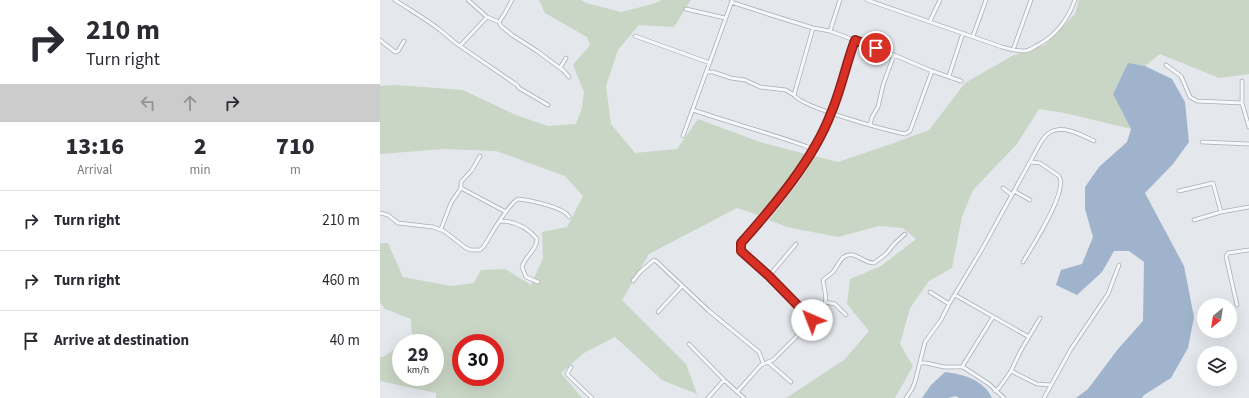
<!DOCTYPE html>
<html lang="en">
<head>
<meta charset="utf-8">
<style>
	:root { --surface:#fff; --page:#f2f2f3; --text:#2b2b33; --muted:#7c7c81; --line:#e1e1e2 }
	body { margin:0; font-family:"Source Sans 3",sans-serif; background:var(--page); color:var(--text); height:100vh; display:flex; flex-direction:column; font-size:15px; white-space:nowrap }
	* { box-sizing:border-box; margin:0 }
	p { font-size:13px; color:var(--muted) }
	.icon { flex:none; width:22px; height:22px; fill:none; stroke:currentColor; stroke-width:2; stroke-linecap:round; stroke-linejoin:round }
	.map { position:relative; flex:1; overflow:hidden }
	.details { display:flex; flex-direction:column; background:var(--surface); width:380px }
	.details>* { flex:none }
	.guide { background:#fff; color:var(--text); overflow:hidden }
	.needle { width:26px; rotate:210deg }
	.tools { position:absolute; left:817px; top:298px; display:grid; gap:8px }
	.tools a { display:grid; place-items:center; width:40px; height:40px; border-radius:50%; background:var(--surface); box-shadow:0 4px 16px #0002; font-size:20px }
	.speed { position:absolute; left:12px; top:334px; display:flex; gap:8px; font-size:20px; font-weight:700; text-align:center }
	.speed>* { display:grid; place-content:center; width:52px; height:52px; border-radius:50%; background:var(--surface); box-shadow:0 4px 16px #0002; line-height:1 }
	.speed small { font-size:10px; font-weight:400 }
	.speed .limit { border:6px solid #d22; background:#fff; color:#111 }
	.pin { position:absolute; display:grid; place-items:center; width:34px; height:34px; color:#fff; margin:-17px; border:2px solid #fff; border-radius:50%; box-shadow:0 1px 4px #0007 }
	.me { position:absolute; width:44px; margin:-22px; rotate:316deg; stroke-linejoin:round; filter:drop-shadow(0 0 3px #0008) }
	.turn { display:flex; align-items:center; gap:14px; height:84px; padding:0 20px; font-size:18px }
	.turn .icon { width:52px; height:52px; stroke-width:2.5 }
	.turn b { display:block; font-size:28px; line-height:34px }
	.lanes { display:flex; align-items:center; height:38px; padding:0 20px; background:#0003; justify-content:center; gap:20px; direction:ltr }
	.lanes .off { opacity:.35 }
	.eta { display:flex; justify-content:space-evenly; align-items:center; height:68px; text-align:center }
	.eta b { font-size:24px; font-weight:800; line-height:28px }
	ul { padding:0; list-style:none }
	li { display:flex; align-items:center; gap:12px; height:60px; padding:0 20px; border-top:1px solid var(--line) }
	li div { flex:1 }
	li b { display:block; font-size:15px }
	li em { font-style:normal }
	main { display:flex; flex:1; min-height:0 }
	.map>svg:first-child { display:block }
	.green { fill:#c9d6c5; fill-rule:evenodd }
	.water { fill:#9fb4cc }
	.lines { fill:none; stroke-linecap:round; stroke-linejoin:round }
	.street-casing { stroke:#a9aeb7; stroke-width:4.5 }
	.street { stroke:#f7f8fa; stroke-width:3 }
	.route-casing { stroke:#8d1f18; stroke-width:10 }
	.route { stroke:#d93025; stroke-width:7 }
</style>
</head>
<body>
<main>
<section class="details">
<div class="guide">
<div class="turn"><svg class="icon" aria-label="right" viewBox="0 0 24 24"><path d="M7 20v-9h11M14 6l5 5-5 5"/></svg><div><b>210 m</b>Turn right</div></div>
<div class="lanes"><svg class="icon off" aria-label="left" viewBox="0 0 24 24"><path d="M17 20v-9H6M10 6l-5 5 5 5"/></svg><svg class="icon off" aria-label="ahead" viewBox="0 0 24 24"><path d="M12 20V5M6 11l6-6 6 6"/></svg><svg class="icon" aria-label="right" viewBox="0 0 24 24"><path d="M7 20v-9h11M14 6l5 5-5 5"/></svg></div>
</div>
<div class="eta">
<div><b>13:16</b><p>Arrival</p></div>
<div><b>2</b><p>min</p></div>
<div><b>710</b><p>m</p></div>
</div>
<ul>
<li><svg class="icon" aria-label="right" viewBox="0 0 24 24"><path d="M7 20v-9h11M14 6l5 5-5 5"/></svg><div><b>Turn right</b></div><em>210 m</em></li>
<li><svg class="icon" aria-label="right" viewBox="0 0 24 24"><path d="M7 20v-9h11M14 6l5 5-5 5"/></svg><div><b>Turn right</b></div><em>460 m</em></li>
<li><svg class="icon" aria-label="arrive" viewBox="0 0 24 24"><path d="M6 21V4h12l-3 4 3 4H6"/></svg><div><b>Arrive at destination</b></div><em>40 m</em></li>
</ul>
</section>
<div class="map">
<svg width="869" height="398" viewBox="0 0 869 398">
	<rect width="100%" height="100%" fill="#e4e7ec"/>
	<path class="green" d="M159 0H201L206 3 241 12 273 4 282 0H311L294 27 259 25 238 50 226 86 231 124 255 153 297 149 318 119 380 142 425 154 399 193 378 215 357 208 269 254 242 300 306 364 317 394 282 380 235 337 204 353 181 373 202 398H56V393L0 381V357H3L21 345V377H55V343H24L32 337 31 319 5 309 0 302V243H8L23 277 71 286 94 283 101 270 125 269 151 285 163 258 162 232 187 227 203 196 185 176 116 151 64 149 0 154V86L16 85 83 90 136 115 168 126 196 124 202 108 204 92 193 65 210 45 207 37 165 13ZM81 343H115V377H81Z
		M699 0H869V74L839 78 780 54 765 66 748 64 733 94 751 129 685 113 659 109 637 144 593 190 582 217 572 268 549 281 530 308 520 344 533 366 515 398H406L464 360 489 331 467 304 470 279 501 266 536 239 523 228 499 226 458 237 407 227 389 220C405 199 423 180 434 156L458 162 511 144 549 130 585 83 632 56 665 45 695 14Z"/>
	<path class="water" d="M748 63 765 66 792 79 805 102 809 142 793 164 765 193 804 266 814 317 808 348 791 378 764 395 762 398H696L708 389 738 349 763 321 764 262 749 251H734L722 272 697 295 676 285 681 270 702 264 713 237 705 209V187L719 167 747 142 751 129 733 94Z
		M565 372C583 374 604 380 612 398H579L576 396 568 398H542L551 385Z"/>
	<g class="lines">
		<g class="street-casing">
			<path id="street" d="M15 0C30 10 46 19 60 30 67 35 72 41 80 46L107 17
				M88 0 107 17 119 22 121 26 132 35 157 51 184 71 189 77
				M487 0 622 47C629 49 637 51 644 51 649 51 654 47 658 45 677 35 688 19 695 0
				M351 2 391 15 433 28 450 31 514 55 552 71 581 81
				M306 9 345 18
				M550 21 560 0
				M119 22 125 13 132 0
				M433 28 414 95C423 108 506 130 525 134L530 131 552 71
				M450 31 460 0
				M255 36 330 63
				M593 36 606 0
				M0 40 15 52 18 51 24 41
				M80 46 137 85 139 88 168 105
				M633 50 651 0
				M786 65 801 76 810 97 817 101 862 103
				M180 68 186 58
				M326 72H333L351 78 365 80 380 87 406 90 414 95
				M569 76 583 33
				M862 81V103L869 127
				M313 110C351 123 390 133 428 147L431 152
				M490 125 492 117 498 107 503 85 514 55
				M303 136 352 1
				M822 142 869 144
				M81 188 126 212
				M623 188 632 195
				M634 191 650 200
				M799 191 833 183 841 212 869 207
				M0 213 8 215 18 223 53 227 64 231 86 248 91 250H100L104 246C111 235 128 204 138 199 148 200 185 207 189 217
				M814 220 841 212
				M120 221C135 221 148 228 157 239 157 250 145 256 142 267L146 277 158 282
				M61 229 71 203 81 188V182L92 170 100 156
				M643 262C652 247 689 190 679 176L660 163 650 162
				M389 276 416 244
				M253 281 260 272 274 260 276 261 329 311 379 352 383 363
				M550 292 569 304
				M575 295 649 337
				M445 302 455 304 466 315
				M857 305 846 256 848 253 869 250
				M278 312 302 286
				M432 320 389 276 361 251V243L418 173 435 145 451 113 475 40
				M309 344 344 380
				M388 362 411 382
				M540 363H546L564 367H583L609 384 624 398
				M191 367 187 374 212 398
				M582 367 613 317
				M631 371 657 384 671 385
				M615 391 619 388 631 371 640 352 660 318
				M357 392 381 365 393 360 440 313C449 301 445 294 443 280 446 277 450 275 453 272 459 265 461 253 473 255 481 257 486 263 494 263L506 254 515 243 525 234
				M328 398 344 380 364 398
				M526 398 532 389 535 382 545 342 561 320 569 304 601 251 661 142C663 139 666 135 669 133 682 124 702 135 714 141
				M664 398 691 349 728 294 739 265"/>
		</g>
		<use href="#street" class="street"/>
	</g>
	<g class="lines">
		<g class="route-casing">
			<path id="route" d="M432 320 389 276 361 251V243C393 207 434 159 451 113 461 90 466 64 475 40L496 48"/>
		</g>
		<use href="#route" class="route"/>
	</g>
</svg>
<div class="tools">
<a><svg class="needle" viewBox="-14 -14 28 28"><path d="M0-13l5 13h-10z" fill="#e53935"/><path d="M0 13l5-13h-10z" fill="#7c7c81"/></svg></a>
<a><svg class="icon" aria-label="layers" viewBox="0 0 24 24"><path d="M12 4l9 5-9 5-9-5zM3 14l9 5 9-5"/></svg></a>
</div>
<div class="speed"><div>29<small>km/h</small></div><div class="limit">30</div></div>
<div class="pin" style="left:496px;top:48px;background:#d93025"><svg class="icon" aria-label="arrive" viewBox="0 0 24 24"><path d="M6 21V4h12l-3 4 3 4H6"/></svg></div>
<svg class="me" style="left:432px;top:320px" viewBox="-20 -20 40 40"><circle r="19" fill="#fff"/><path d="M0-13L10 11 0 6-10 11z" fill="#d93025"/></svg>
</div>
</main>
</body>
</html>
